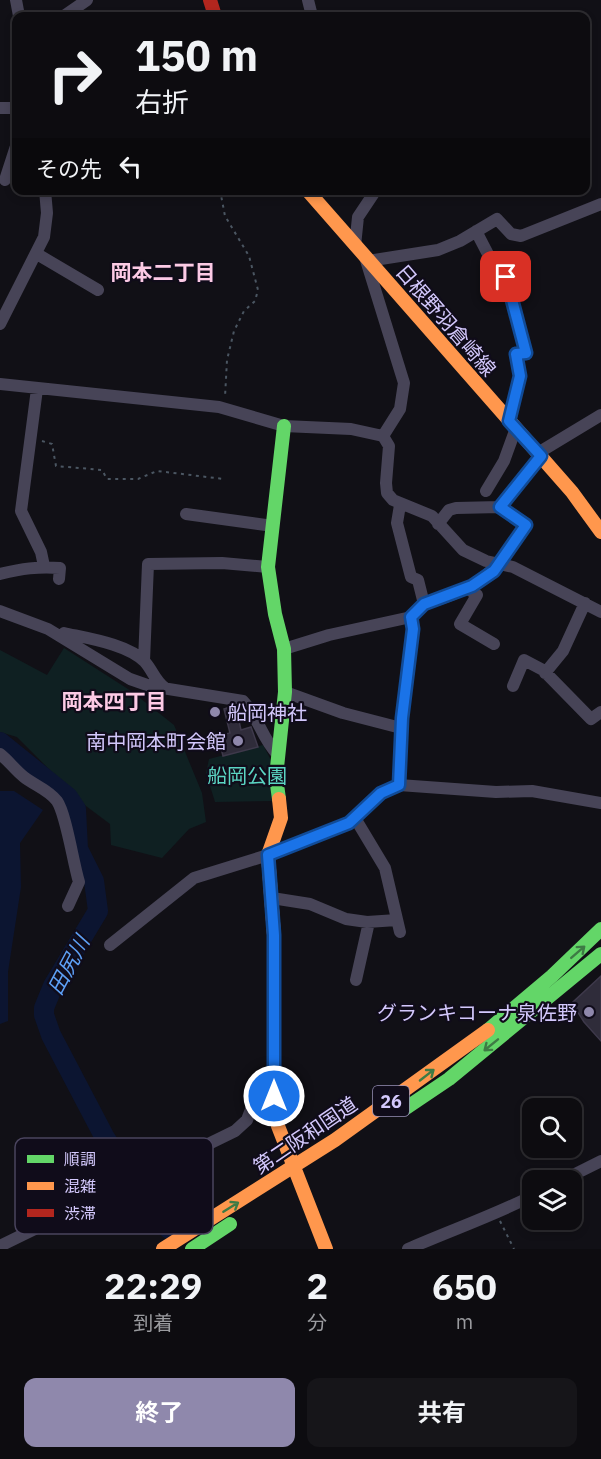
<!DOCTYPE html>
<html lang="ja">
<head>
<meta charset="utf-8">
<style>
	:root { --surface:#0d0c10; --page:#161519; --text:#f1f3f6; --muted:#9a9b9f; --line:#2d2c30; --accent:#8f88ac }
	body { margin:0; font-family:"IBM Plex Sans","Noto Sans JP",sans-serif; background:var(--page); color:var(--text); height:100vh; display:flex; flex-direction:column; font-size:22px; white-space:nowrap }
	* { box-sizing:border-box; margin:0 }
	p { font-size:20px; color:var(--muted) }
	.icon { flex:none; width:33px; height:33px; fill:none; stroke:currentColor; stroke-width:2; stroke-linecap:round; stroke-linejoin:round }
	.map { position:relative; height:1249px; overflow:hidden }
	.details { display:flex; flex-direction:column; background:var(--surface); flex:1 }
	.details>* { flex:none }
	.banner { position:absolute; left:12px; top:12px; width:578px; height:183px; border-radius:12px; box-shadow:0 3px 9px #0003,0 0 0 2px var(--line); background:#0d0c10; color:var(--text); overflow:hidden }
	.tools { position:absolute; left:522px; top:1098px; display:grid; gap:12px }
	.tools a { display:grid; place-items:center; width:60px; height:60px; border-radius:12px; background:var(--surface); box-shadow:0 3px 9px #0003,0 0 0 2px var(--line); font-size:30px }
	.pin { position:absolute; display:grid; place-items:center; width:51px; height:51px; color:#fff; margin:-26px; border-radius:12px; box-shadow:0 3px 9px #0006 }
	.me { position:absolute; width:66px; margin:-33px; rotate:0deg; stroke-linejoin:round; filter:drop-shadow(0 0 4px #0008) }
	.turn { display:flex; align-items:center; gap:21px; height:126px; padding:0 24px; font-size:27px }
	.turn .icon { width:78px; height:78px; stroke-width:2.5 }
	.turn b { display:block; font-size:42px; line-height:51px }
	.then { display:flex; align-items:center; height:57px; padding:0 24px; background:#0003; gap:12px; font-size:22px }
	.eta { display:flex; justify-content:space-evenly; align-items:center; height:102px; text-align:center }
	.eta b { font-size:36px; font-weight:700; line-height:42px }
	.primary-button { display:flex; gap:12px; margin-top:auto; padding:12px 24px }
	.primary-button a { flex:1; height:69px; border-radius:12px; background:var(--accent); color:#fff; font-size:24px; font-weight:700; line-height:69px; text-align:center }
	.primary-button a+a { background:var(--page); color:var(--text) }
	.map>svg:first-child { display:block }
	.green { fill:#0f2022 }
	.water { fill:#0c1531 }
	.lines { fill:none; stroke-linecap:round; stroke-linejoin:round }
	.river { stroke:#0c1531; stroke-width:20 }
	.building { fill:#2f2c3a; stroke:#3e394b; stroke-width:1.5 }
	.path { stroke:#4b5662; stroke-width:2; stroke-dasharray:3 4.5; stroke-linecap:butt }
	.street { stroke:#474457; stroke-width:12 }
	.fast { stroke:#63d668; stroke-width:14 }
	.slow { stroke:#ff974d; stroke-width:14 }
	.jam { stroke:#b3261e; stroke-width:14 }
	.oneway { stroke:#3e7b45 }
	.route-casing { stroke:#114b97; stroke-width:15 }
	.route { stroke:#1a73e8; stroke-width:10 }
	.poi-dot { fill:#8f88ac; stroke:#100c1a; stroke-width:2 }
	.labels { text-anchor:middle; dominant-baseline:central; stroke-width:4.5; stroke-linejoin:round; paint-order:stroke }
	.shield { fill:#100c1a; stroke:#9890b8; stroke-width:1.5 }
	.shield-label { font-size:18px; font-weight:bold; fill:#d3c8fc }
	.street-label { font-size:20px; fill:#d3c8fc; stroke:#100c1a }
	.poi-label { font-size:20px; fill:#d3c8fc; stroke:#100c1a; text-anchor:end }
	.park-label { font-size:20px; fill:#5bd5c3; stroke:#100c1a }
	.neighbourhood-label { font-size:21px; font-weight:bold; fill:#fccae5; stroke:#100c1a }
	.water-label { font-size:21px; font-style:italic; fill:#5da0f5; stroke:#100c1a }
	.key { fill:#100c1a; stroke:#4a445e; stroke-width:1.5 }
	.key-label { font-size:16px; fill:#d3c8fc }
</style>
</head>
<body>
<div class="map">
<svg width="601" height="1249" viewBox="0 0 601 1249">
	<rect width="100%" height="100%" fill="#111016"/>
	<path class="green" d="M64 648 131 691 174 725 202 793 206 822 189 829 162 858 111 845 110 824 86 806 17 737 0 732V650L47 675Z
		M263 745 272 762 275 801 215 802 206 773 209 759Z"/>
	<path class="water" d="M0 791H14L43 810 20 843 21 887 8 972V1021L0 1024Z"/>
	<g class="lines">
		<path class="river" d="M0 742 68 797 76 809 78 849 94 881 98 911 53 986 44 1008V1015L51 1035 104 1136 155 1217 169 1229"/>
	</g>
	<path class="building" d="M230 707 236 708 241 730 251 727 258 747 223 756 218 736 230 733 224 709Z
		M601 976V1041L584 1022 572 1003Z"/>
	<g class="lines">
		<path class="path" d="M220 190 225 216 249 256 258 290 255 301 244 311 234 331 227 360 225 397
			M42 441 52 444 56 466 102 470 107 479H138L157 471 224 479
			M500 1221 514 1249"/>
		<path class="street" d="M16 0 19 16
			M308 0 312 16
			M64 16 87 0
			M0 108H16
			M5 180 16 146
			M476 231 491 260 506 277 526 353 515 354 520 376 509 421
			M355 246 358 217 376 190
			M37 254 98 290
			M365 257 404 383 400 409 383 436
			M368 261 438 250 460 241 497 219 511 234 521 236 601 204
			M0 324 44 237 47 213 45 190
			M0 384 219 407 284 426 351 429 383 436 389 446 386 483 387 493 393 500 432 516 463 550 486 561 513 567 601 612
			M37 389 21 511 41 552 44 566
			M538 453 601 415
			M486 491 504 461 516 428
			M500 507 541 456
			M186 514 273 526
			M0 574C21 569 38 566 60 568L59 579
			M467 588 477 595 460 624 494 644
			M424 604C483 587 493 573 526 525L500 507 456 508 449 510 438 524
			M0 611 48 629 130 679 150 686 243 701C258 716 262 739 278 755
			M64 633C86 638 128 644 145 662 153 671 155 681 165 688
			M284 649 329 635 411 617 424 604 418 580 411 577 397 523 400 505
			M144 661 148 564 222 563 268 567
			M545 673 563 651 585 603
			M513 686 524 660 543 670 591 719 601 712
			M285 692 343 713 401 728
			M0 754C9 761 15 770 24 777 34 785 49 790 57 801 66 814 73 862 79 882L68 906
			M399 785 402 718 413 629 411 617
			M355 818 385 868 400 932
			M272 898 310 904 346 919 367 922 397 920
			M110 945 194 878 268 855 349 823 381 793 399 785 496 792 532 791 601 803
			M356 980 369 922
			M563 1180 601 1161
			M0 1246 235 1131 247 1120 258 1091 274 1088
			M408 1249C449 1231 492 1216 532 1196"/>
		<path class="fast" d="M279 799 276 777 285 692 284 649 275 614 268 567 284 426
			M488 1030 552 976 601 929
			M406 1108 449 1079 601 954
			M192 1249 230 1224"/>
		<path class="slow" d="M307 190 572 492 601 532
			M279 799 281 818 268 855 274 935V1096L278 1126 326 1249
			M163 1249 335 1140 488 1030"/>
		<path class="jam" d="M210 0 215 16"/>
	</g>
	<defs><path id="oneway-shaft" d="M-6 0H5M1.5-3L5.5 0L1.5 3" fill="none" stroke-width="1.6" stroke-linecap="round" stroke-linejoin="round" transform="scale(1.5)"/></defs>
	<g class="oneway">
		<use href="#oneway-shaft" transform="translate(578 952) rotate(-41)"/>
		<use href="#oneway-shaft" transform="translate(491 1045) rotate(141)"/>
		<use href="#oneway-shaft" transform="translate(427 1075) rotate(-38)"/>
		<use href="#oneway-shaft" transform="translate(231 1207) rotate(-32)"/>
	</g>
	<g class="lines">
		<g class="route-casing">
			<path id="route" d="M274 1096V935L268 855 349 823 381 793 399 785 402 718 413 629 411 617 424 604 472 586 494 571 526 525 500 507 541 456 509 421 520 376 516 354 526 353 506 277"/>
		</g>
		<use href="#route" class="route"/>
	</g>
	<g class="poi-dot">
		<circle cx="215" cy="712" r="6"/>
		<circle cx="238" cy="741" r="6"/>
		<circle cx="589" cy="1012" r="6"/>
	</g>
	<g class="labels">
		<rect class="shield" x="373" y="1086" width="36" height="30" rx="4.5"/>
		<g class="shield-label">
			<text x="391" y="1101">26</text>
		</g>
		<g class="street-label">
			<text transform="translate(446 320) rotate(49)">日根野羽倉崎線</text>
			<text transform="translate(305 1135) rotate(-34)">第二阪和国道</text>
		</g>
		<g class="poi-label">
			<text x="227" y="712" text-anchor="start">船岡神社</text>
			<text x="226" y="741">南中岡本町会館</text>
			<text x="577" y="1012">グランキコーナ泉佐野</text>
		</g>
		<g class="park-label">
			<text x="247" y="775">船岡公園</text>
		</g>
		<g class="neighbourhood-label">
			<text x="163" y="272">岡本二丁目</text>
			<text x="114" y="701">岡本四丁目</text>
		</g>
		<g class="water-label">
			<text transform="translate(68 965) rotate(-62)">田尻川</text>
		</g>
	</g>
	<rect x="15" y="1138" width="198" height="96" rx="9" class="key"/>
	<rect x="27" y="1155" width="27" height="8" fill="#63d668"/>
	<rect x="27" y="1182" width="27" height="8" fill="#ff974d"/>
	<rect x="27" y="1209" width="27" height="8" fill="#b3261e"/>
	<g class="key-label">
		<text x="64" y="1165">順調</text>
		<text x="64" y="1192">混雑</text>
		<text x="64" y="1219">渋滞</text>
	</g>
</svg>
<div class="tools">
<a><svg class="icon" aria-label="search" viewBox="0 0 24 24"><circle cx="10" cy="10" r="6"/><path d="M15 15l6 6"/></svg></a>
<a><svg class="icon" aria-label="layers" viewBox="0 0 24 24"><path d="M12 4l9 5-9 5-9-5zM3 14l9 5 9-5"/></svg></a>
</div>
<div class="pin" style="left:506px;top:277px;background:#d93025"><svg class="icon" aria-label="arrive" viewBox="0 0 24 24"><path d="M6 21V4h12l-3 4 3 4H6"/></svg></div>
<svg class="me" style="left:274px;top:1096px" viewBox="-20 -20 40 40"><circle r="17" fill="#1a73e8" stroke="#fff" stroke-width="3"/><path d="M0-11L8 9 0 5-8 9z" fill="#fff"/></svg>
<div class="banner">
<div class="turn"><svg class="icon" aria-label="right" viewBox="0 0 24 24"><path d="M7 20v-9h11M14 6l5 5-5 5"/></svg><div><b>150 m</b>右折</div></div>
<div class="then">その先<svg class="icon" aria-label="left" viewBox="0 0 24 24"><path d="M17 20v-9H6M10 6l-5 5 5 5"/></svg></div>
</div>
</div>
<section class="details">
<div class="eta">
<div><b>22:29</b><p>到着</p></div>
<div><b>2</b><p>分</p></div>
<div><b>650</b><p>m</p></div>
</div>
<div class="primary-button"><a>終了</a><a>共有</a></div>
</section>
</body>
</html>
